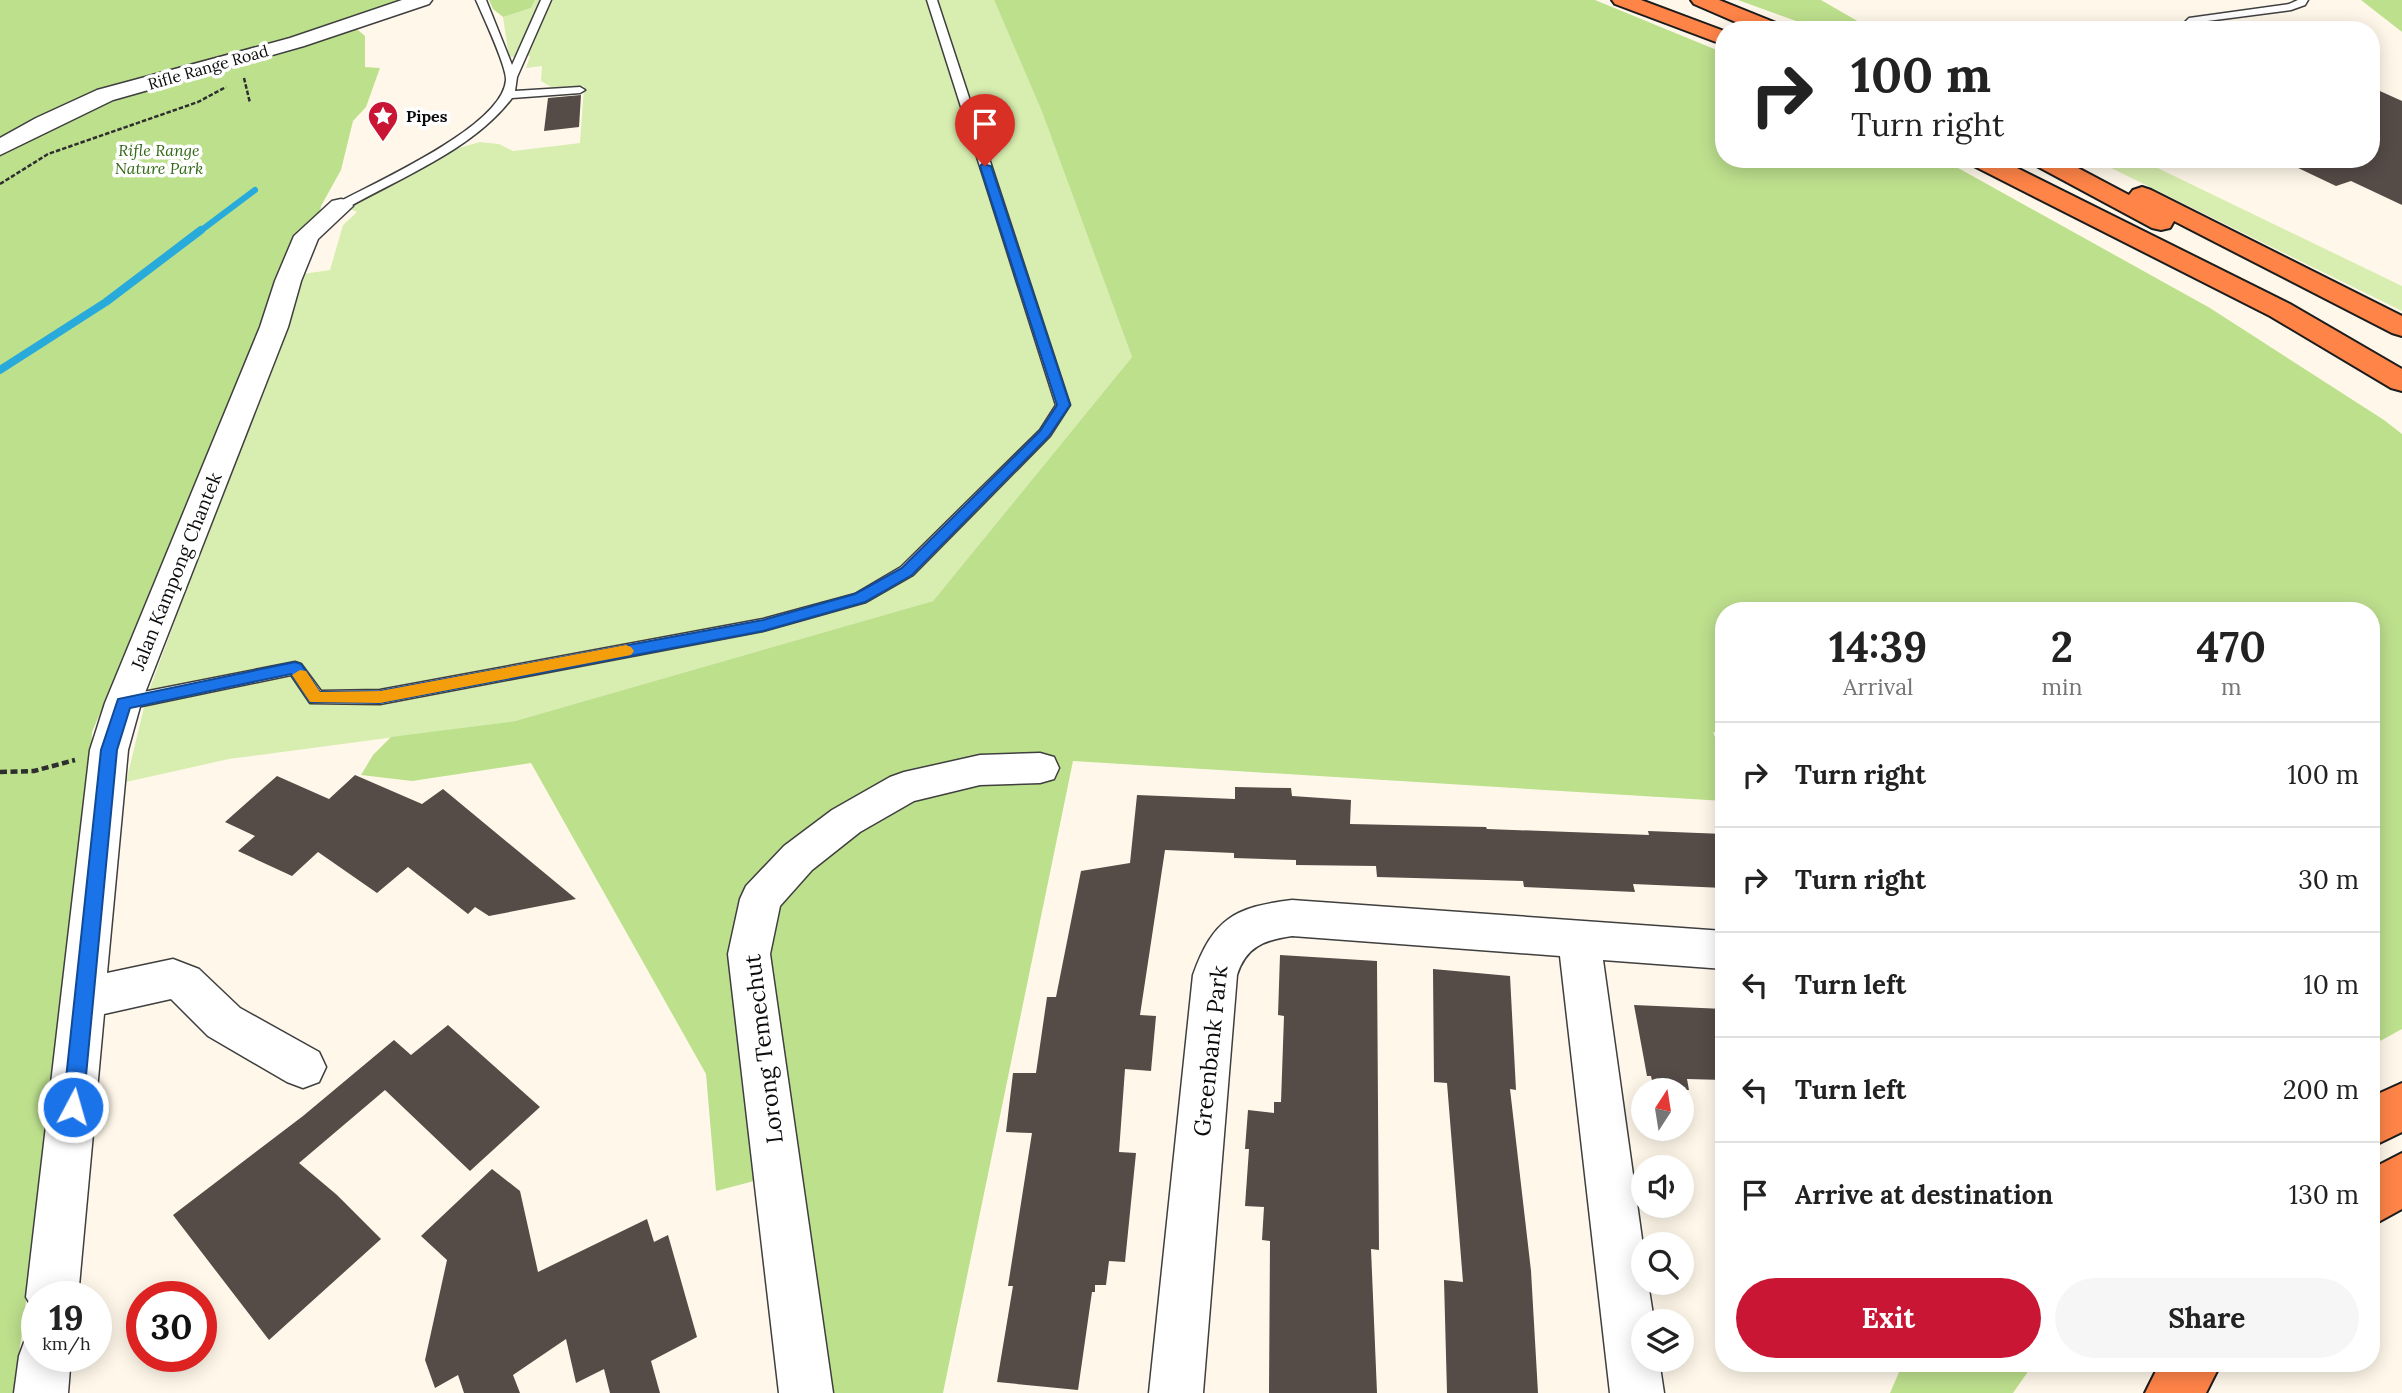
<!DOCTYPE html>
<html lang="en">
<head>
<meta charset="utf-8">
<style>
	:root { --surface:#fff; --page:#f6f6f6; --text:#222; --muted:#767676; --line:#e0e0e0; --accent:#ca1635 }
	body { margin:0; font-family:Lora,serif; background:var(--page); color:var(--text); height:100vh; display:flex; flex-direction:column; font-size:26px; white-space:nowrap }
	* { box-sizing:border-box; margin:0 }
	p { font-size:23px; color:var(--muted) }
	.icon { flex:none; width:38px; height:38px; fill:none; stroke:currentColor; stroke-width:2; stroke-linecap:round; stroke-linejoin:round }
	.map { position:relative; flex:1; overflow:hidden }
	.sheet { position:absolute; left:1715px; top:602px; width:665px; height:770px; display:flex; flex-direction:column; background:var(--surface); border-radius:28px; box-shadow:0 4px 18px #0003 }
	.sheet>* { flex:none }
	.banner { position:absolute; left:1715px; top:21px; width:665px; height:147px; border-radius:28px; box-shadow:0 4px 18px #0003; background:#fff; color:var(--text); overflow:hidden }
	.needle { width:46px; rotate:12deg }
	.controls { position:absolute; left:1631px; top:1078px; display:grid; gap:14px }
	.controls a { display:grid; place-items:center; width:63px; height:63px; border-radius:50%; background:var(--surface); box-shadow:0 4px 18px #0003; font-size:35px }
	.speed { position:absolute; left:21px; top:1281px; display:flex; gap:14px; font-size:35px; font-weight:700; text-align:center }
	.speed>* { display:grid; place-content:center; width:91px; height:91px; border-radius:50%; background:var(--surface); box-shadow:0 4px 18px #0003; line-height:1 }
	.speed small { font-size:18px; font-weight:400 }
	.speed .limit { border:10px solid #d22; background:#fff; color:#111 }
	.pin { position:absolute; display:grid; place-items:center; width:60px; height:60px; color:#fff; margin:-72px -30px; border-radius:50% 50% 50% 0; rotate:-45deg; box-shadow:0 0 7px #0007 }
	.pin .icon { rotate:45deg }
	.me { position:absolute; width:77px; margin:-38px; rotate:6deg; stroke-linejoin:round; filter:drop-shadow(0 0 5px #0008) }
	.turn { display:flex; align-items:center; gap:24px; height:147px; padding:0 21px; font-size:32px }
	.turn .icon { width:91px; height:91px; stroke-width:2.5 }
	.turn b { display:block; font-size:49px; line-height:60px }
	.eta { display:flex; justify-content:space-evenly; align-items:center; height:119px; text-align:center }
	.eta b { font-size:42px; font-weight:700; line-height:49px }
	.primary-button { display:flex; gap:14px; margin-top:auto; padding:14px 21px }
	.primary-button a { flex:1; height:80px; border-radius:42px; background:var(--accent); color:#fff; font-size:28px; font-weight:700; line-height:80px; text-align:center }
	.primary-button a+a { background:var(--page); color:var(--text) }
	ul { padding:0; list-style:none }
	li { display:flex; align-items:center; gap:21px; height:105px; padding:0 21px; border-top:2px solid var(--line) }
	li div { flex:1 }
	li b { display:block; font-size:26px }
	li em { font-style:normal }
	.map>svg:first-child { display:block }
	.green { fill:#d8eeb0 }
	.forest { fill:#bde08d }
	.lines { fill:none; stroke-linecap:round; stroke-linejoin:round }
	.stream-far1 { stroke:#28abdb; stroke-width:6 }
	.stream { stroke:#28abdb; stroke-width:8 }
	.building { fill:#554b47 }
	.lane-casing { stroke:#3f3f3f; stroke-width:3 }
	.street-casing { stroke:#3f3f3f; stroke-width:3 }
	.highway-casing { stroke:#1d1d1d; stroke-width:4 }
	.path-far1 { stroke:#2e2e2e; stroke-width:2.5; stroke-dasharray:4.5 2; stroke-linecap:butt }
	.path { stroke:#2e2e2e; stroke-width:4.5; stroke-dasharray:7 3.5; stroke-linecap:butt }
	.lane { fill:#fff; fill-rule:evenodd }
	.street { fill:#fff; fill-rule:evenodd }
	.highway { fill:#ff8448; fill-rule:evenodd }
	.route { fill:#1a73e8; stroke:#114b97; stroke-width:2 }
	.slow { fill:#f59e0b }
	.labels { text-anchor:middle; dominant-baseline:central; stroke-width:7; stroke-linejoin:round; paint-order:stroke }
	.far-street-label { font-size:16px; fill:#0c0c0c; stroke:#fff }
	.far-poi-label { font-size:16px; font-weight:bold; fill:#0c0c0c; stroke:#fff; text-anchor:start }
	.far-park-label { font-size:16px; font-style:italic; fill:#326916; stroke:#fff }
	.street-label { font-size:19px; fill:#0c0c0c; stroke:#fff }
	.near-street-label { font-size:23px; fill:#0c0c0c; stroke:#fff }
</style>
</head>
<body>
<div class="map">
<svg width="2402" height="1393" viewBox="0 0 2402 1393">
	<rect width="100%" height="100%" fill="#fff8ea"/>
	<path class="green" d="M535 0H994L1042 112 1132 357 933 601 515 721 229 759 126 782 146 699 303 274 330 270 343 225 357 212 348 208 448 151 480 142 499 144 513 151 580 143 584 86 551 87 541 81 542 66 526 68 530 56 509 57 503 17 531 8Z
		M2093 159H2139L2402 286V311Z"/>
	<path class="forest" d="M0 0H406L347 21 365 36V67L380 68 366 107 353 121 341 170 321 206 319 216 266 328 92 732 89 817 14 1393H0Z
		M489 0H535L531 8 503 17 493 9Z
		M994 0H1595L1724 53V159H1942L2210 308 2384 420 2402 434V1029L2371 1046V611H1724V734L1713 732 1724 762V801L1073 761 943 1393H795L758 1180 716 1191 706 1074 531 763 412 781 361 775 373 755 391 737 515 721 933 601 1132 357 1042 112Z
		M1738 0H1821L1873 30H1821Z
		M2361 0H2402V32Z
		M1903 1363H2034L2013 1393H1890Z"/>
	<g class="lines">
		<path class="stream-far1" d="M199 232 255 190"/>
		<path class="stream" d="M0 370 106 302 201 230"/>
	</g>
	<path class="building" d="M2371 87 2402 101V205L2351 181 2336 186 2279 159H2371Z
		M581 95 579 127 544 131 548 98Z
		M355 775 422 804 443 789 576 899 489 916 475 907 468 914 408 867 377 893 318 852 292 876 238 851 255 836 225 822 277 776 329 799Z
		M1235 787 1291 788 1292 796 1351 800 1350 824 1486 827 1487 829 1649 835 1648 831 1724 834V888L1633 884 1635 892 1524 887 1523 881 1377 877 1376 866 1296 865V860L1234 858V853L1165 850 1140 1015 1156 1016 1151 1071 1125 1069 1119 1152 1136 1153 1125 1262 1109 1261 1106 1285H1095V1292H1092L1078 1390 997 1382 1013 1286H1008L1032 1133 1006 1132 1013 1073H1036L1047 997H1056L1081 871 1130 863 1137 795 1235 799Z
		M1280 955 1377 961 1379 1250 1371 1249 1377 1393H1269L1270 1241 1262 1240 1264 1207 1245 1206 1249 1149H1245L1248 1110 1274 1113V1102H1281L1284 1016 1278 1015Z
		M1433 969 1510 976 1516 1090 1510 1089 1531 1271 1538 1393H1447L1444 1280 1463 1282 1447 1083 1434 1082Z
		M1634 1005 1724 1009V1080L1687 1079 1689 1090H1654L1651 1076H1647Z
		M448 1025 540 1107 470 1171 385 1090 299 1163 337 1195 381 1239 269 1340 173 1215 303 1116 394 1040 411 1055Z
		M492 1169 520 1191 538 1272 647 1219 654 1242 668 1235 697 1337 651 1361 660 1393H610L604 1369 576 1383 566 1339 513 1375 520 1393H464L458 1375 435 1388 425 1360 447 1260 421 1236Z"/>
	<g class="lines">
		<g class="lane-casing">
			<path id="lane" d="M476 0H486L512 65 541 0H551L517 77 515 91 580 87 585 90 580 93 512 98C474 149 400 178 345 209H337V203C376 182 503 126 506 80 507 67 483 16 476 0Z
				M927 0H937L1070 405 1050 436 913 575 866 602 763 631 380 704 310 703 291 675 123 710 117 708 114 703 117 698 123 696 295 662 301 664 321 691 380 690 763 619 855 594 901 567 1040 430 1056 405Z
				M2298 0H2308L2305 5 2291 10 2192 23 2187 30H2177L2189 18 2289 4Z"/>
		</g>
		<g class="street-casing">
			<path id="street" d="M402 0H432L429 4 304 46 113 100 0 155V138L36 118 97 90 290 38Z
				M341 199 350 201 353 206 318 239 301 281 288 327 141 703 128 750 107 973 173 959 199 969 240 1008 319 1052 326 1067 319 1082 303 1088 287 1082 208 1036 171 999 104 1014 78 1297H37V1316L26 1297 90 750 105 703 260 327 275 281 294 236 332 201Z
				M1040 753 1054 757 1059 768 1054 779 1040 783 980 785 914 801 860 832 812 870 780 906 770 954 833 1393H779L728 954 740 899 746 886 784 846 832 810 890 777 904 772 980 755Z
				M1292 900 1724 931V969L1603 960 1643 1246V1283H1648L1654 1321H1643V1360H1659L1664 1393H1610L1560 956 1292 936C1264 940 1246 947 1237 975L1203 1393H1149L1193 975C1213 919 1234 907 1292 900Z
				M37 1333V1356H71L68 1393H14L19 1356 26 1337Z"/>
		</g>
		<g class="highway-casing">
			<path id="highway" d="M1612 0H1641L1724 31V45L1615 4Z
				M1691 0H1719L1781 25 1784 30H1754L1694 4Z
				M1967 159H1999L2290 304 2402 369V391L2391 388 2270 316 1970 164Z
				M2030 159H2061L2129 195 2133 190 2142 187 2151 190 2402 316V336L2392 333 2174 221 2170 228 2161 230 2152 228 2033 164Z
				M2402 1083V1132L2371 1147V1097Z
				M2402 1153V1209L2371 1226V1169Z
				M2160 1363H2221L2206 1393H2145Z"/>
		</g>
		<path class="path-far1" d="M244 78 250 103
			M0 184 48 154 198 102 226 87"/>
		<path class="path" d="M0 772 34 771 75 760"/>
		<use href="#lane" class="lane"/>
		<use href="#street" class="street"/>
		<use href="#highway" class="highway"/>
	</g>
	<path class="route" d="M982 164 991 166 1070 405 1049 436 912 575 865 602 763 631 380 703 310 702 291 674 130 708 117 750 83 1107 80 1114 73 1116 65 1114 63 1107 101 750 118 699 295 662 301 664 320 692 380 691 763 620 855 594 902 568 1040 431 1057 405 980 166Z"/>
	<path class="slow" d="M626 645 631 647 634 651 631 655 380 703 310 702 292 675 300 670 306 671 320 692 380 691Z"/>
	<defs>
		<g id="sight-pin" transform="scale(1.575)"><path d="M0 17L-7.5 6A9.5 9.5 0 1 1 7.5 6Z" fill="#ca1635" stroke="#fff"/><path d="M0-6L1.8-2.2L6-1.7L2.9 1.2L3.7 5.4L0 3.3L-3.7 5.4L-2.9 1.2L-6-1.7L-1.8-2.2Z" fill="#fff"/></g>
	</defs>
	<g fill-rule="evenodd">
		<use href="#sight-pin" x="383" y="116"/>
	</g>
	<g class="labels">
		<g class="far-street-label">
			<text transform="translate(208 67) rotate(-16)">Rifle Range Road</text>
		</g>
		<g class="far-poi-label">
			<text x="406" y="116">Pipes</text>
		</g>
		<g class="far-park-label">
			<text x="159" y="150">Rifle Range<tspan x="159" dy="18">Nature Park</tspan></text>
		</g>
		<g class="street-label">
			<text transform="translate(176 571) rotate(-68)">Jalan Kampong Chantek</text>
		</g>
		<g class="near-street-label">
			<text transform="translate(763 1049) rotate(-97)">Lorong Temechut</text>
			<text transform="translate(1210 1051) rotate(-84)">Greenbank Park</text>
		</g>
	</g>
</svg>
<div class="controls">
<a><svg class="needle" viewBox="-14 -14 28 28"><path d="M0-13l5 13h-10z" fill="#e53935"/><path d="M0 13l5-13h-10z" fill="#767676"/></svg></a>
<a><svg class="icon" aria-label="sound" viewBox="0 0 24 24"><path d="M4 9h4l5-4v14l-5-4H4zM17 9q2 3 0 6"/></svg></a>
<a><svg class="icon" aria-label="search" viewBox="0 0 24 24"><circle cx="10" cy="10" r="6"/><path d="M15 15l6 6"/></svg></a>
<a><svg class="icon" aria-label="layers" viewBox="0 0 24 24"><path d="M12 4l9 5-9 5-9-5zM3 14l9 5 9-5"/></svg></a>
</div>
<div class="speed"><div>19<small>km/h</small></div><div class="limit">30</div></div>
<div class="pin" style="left:985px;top:166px;background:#d93025"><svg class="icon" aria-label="arrive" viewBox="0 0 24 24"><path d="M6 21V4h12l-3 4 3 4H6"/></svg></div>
<svg class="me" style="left:73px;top:1107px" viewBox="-20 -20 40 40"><circle r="17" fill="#1a73e8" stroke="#fff" stroke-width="3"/><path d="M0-11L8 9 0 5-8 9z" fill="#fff"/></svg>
<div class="banner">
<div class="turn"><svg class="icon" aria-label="right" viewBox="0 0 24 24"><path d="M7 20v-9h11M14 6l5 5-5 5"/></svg><div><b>100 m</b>Turn right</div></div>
</div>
<section class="sheet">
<div class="eta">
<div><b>14:39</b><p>Arrival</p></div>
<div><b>2</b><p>min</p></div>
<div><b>470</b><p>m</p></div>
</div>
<ul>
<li><svg class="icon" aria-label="right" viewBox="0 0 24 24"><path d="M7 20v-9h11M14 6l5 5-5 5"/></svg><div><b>Turn right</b></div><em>100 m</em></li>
<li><svg class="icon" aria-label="right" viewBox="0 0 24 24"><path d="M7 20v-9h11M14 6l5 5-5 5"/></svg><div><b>Turn right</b></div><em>30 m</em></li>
<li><svg class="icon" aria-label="left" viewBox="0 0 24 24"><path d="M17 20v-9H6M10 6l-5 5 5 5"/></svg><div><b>Turn left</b></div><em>10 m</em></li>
<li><svg class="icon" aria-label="left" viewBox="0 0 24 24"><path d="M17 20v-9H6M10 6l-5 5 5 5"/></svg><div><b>Turn left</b></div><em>200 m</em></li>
<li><svg class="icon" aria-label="arrive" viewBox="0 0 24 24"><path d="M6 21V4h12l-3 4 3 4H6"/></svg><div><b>Arrive at destination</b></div><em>130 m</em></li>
</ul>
<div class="primary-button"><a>Exit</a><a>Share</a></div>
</section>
</div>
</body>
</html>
